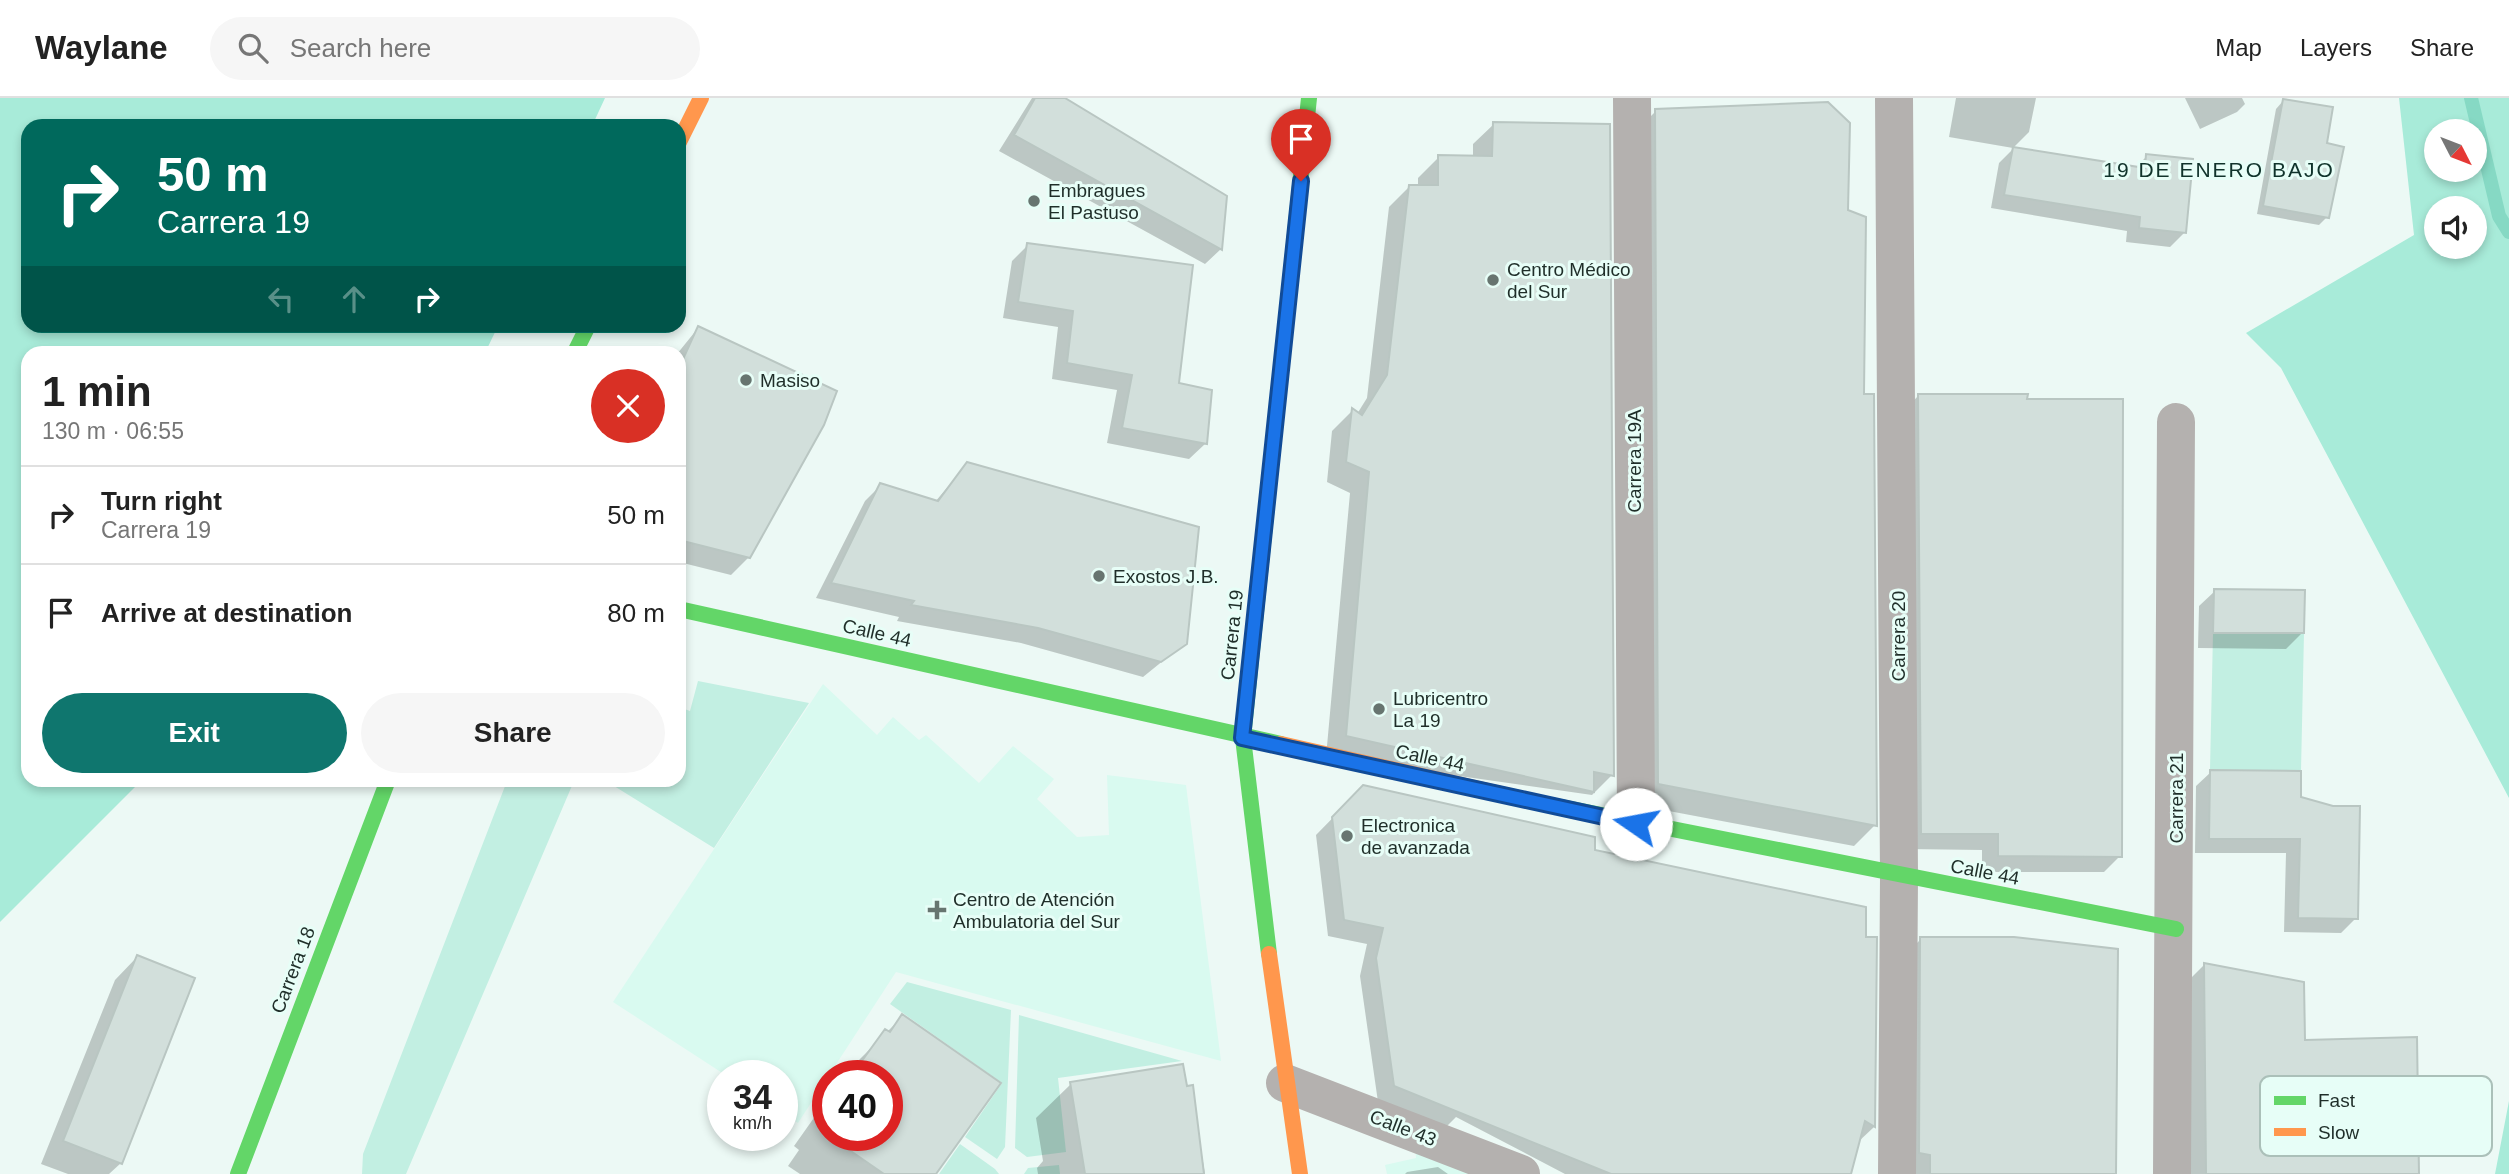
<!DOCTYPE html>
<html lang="en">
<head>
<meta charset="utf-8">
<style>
	:root { --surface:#fff; --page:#f6f6f6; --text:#222; --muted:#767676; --line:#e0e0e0; --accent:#0f766e }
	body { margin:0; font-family:Helvetica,sans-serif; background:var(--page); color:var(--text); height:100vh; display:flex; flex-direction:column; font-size:26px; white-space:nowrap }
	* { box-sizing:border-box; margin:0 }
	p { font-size:23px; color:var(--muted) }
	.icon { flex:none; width:38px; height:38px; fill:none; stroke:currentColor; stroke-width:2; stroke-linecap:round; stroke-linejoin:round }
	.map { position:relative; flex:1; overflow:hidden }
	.side { position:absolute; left:21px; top:248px; width:665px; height:441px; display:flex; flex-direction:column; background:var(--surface); border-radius:21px; box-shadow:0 4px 10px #0003 }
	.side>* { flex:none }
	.guide { position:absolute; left:21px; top:21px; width:665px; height:214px; border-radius:21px; box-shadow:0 4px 10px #0003; background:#00695c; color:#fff; overflow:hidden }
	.needle { width:46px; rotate:132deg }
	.controls { position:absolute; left:2424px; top:21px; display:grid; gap:14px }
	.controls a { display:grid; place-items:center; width:63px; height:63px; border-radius:50%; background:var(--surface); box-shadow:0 4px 10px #0003; font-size:35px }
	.speed { position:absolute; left:707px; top:962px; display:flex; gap:14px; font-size:35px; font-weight:700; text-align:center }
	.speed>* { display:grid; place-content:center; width:91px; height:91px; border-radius:50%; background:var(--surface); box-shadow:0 4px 10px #0003; line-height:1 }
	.speed small { font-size:18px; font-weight:400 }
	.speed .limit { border:10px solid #d22; background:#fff; color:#111 }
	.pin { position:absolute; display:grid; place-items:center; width:60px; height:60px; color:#fff; margin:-72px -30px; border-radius:50% 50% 50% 0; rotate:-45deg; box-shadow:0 0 7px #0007 }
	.pin .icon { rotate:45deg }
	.me { position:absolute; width:77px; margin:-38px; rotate:282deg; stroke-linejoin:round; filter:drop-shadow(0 0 5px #0008) }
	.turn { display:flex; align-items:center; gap:24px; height:147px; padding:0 21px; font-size:32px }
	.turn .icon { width:91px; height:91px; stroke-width:2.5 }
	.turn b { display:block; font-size:49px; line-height:60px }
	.lanes { display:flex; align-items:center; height:66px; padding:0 21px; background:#0003; justify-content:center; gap:35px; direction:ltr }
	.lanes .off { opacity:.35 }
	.round { display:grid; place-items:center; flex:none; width:74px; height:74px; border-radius:37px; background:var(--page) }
	.summary { display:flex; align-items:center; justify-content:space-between; height:119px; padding:0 21px }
	h1 { font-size:42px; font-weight:700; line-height:52px }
	.button { display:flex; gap:14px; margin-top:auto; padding:14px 21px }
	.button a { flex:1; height:80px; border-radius:42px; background:var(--accent); color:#fff; font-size:28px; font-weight:700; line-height:80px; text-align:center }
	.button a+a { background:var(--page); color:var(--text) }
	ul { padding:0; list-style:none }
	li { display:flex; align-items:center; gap:21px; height:98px; padding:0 21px; border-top:2px solid var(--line) }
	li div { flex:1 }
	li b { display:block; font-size:26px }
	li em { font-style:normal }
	header { display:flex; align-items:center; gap:42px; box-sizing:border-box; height:98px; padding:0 35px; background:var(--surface); border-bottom:2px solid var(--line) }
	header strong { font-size:33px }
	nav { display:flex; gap:38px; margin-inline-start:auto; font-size:24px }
	.search { width:490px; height:63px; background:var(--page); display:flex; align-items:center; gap:18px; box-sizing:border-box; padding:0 24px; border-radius:38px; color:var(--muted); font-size:26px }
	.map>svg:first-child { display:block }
	.built { fill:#d9faf0 }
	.green { fill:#c2efe2 }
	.forest { fill:#a8ebd9; fill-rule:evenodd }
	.shadow { fill:#0003 }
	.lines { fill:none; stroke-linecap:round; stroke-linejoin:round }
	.stream { stroke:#86d9c4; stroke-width:14 }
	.building { fill:#d2dfdb; stroke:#b9c6c2; stroke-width:2 }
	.street { stroke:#b4b1af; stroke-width:38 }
	.fast { stroke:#63d668; stroke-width:16 }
	.slow { stroke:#ff974d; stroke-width:16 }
	.route-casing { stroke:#114b97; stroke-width:18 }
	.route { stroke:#1a73e8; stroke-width:12 }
	.poi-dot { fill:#677570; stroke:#e7fef7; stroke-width:2.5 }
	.labels { text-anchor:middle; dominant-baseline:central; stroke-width:6; stroke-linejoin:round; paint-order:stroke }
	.poi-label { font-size:19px; fill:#1f2e29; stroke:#e7fef7; text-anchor:start }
	.street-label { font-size:19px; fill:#1f2e29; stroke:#e7fef7 }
	.neighbourhood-label { font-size:21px; letter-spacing:2px; fill:#10332b; stroke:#e7fef7 }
	.key { fill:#e7fef7; stroke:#abc0b9; stroke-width:2 }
	.key-label { font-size:19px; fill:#1f2e29 }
</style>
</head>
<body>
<header>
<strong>Waylane</strong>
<div class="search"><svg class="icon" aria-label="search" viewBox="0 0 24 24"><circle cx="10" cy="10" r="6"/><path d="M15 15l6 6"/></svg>Search here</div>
<nav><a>Map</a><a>Layers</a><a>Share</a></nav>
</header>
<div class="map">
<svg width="2509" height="1076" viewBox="0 0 2509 1076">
	<rect width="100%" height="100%" fill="#ecf9f5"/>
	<path class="built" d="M823 586 877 637 893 619 919 642 926 637 979 685 1013 648 1054 681 1037 701 1077 739 1109 737 1107 677 1186 687 1221 963 896 874 798 1025 782 1014V978H727L613 904Z
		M1415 1046 1470 1076H1387L1385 1067 1416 1060Z"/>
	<path class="green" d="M2213 535H2304L2301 673 2210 672Z
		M698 583 809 605 714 750 606 683 679 682V609L690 613Z
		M507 683H574L406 1076H362L363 1056Z
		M907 884 1011 912 1005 1049 997 1061 965 1039 1002 985 890 906Z
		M1019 917 1182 963 1058 980 1066 1054 1027 1059 1015 1050Z
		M960 1046 995 1071 999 1076H939Z
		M1059 1067 1060 1076H1024L1028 1070Z"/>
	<path class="forest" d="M0 0H605L592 28H28V228H498L485 255 28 256V682L141 683 0 824Z
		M2399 0H2509V700L2281 270 2246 235 2414 137ZM2436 33H2474V72H2436ZM2436 110H2474V149H2436Z
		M2509 1003V1076H2495Z"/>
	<path class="shadow" d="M1032 0H1062L1221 151 1205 166 999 53Z
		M1956 0H2036L2029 34 2013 50 1949 39Z
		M2185 0H2242L2245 6 2237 14 2200 31Z
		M2283 3 2325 46 2327 119 2319 127 2257 116 2276 11Z
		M1656 13 1846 113 1862 298 1875 727 1854 748 1637 707 1635 34Z
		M1494 26 1612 677 1592 697 1326 659 1350 395 1327 384 1332 333 1352 313 1357 316 1367 300 1389 109 1410 88 1418 89V80L1439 59H1473V46Z
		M2013 51 2135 70 2147 58 2184 135 2170 149 2126 144 2127 133 1991 110 1999 65Z
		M1028 147 1177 286 1205 346 1189 361 1107 345 1117 292 1052 281 1058 229 1003 220 1012 163Z
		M698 230 749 459 731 477 679 464 677 256Z
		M1918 298 2120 758 2104 774H1982V752L1905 751 1903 314Z
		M967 366 1185 545 1143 579 1021 545 897 523 899 519 816 500 865 403 881 387 935 404Z
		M2215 493 2302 535 2286 551 2198 550 2199 508Z
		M2211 674 2299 700 2356 820 2341 835 2284 834 2286 755H2195L2196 688Z
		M1363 689 1593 754 1864 841H1875L1874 1029 1857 1045 1849 1076H1565L1456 1019 1445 1030 1378 1004 1360 878 1367 846 1328 838 1316 737Z
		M1921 841 2114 1076H1913L1905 857Z
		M137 859 121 1065 109 1076H68L41 1066 115 882Z
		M2204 867 2303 944 2417 1076H2191L2188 883Z
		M903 918 936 1076H800L788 1068 799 1052 794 1048 828 1000V1038H887V978H843Z
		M1071 986 1191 989 1205 1076H1038L1037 1070 1043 1063 1036 1020Z
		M1438 1069 1448 1076H1405L1407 1074Z"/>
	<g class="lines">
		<path class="stream" d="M2471 0 2499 118 2509 134"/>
	</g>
	<path class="building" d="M1035 0H1065L1227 98 1222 152 1014 37Z
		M2283 1 2333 9 2327 45 2344 49 2329 120 2263 108Z
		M1828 4 1850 25 1848 112 1866 119 1864 296H1874L1877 728 1658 686 1655 11Z
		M1493 24 1610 26 1614 678 1594 674V694L1346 638 1369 374 1346 364 1352 310 1362 317 1387 277 1409 87H1438V57L1492 58Z
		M2013 49 2145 70 2146 56 2193 61 2186 135 2139 130 2140 119 2004 97Z
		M1027 145 1193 167 1179 285 1212 292 1207 346 1122 330 1132 277 1067 265 1073 213 1018 204Z
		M698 228 837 293 824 327 750 460 679 442V270Z
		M1918 296H2028L2027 301H2123L2122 759 1998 758V736H1921Z
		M967 364 1199 429 1187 546 1161 564 1038 530 911 507 914 503 831 485 880 385 938 403Z
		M2214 491 2305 492 2304 535H2213Z
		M2210 672 2301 673V699L2333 708H2360L2358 821 2298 820 2300 741H2209Z
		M1363 687 1595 739V752L1866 809V839H1877L1875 1029 1865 1023 1851 1076H1611L1394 988 1376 860 1383 830 1344 822 1332 719Z
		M1920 839H2014L2118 851 2116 1076H1930V1057L1919 1055Z
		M137 857 195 880 122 1066 63 1043Z
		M2204 865 2304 884 2305 942 2417 939 2419 1076H2206Z
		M902 916 1001 985 936 1076H884L829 1038H887V978H851L885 931 890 934Z
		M1183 966 1187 988 1193 987 1204 1076H1085L1070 984Z
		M828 1012V1037L816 1029Z"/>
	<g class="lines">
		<path class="street" d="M1632 0 1636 726
			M1894 0 1899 779 1897 1076
			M1285 985 1521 1076
			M2172 1076 2176 324"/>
		<path class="fast" d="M574 256 588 228
			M679 511 1281 646
			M1541 705 2176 831
			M1269 856 1243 640 1309 0
			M238 1076 388 682"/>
		<path class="slow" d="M679 44 701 0
			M1281 646 1541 705
			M1269 856 1300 1076"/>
	</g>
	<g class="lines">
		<g class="route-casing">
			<path id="route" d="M1301 83 1242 640 1636 726"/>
		</g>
		<use href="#route" class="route"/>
	</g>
	<g class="poi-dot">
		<circle cx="1034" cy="103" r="7"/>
		<circle cx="1493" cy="182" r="7"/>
		<circle cx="746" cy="282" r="7"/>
		<circle cx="1099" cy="478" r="7"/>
		<circle cx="1379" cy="611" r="7"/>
		<circle cx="1347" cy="738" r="7"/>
		<path d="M933.5 801.5h7v7h7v7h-7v7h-7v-7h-7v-7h7z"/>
	</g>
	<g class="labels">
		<g class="poi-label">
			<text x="1048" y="92">Embragues<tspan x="1048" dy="22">El Pastuso</tspan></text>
			<text x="1507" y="171">Centro Médico<tspan x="1507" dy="22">del Sur</tspan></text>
			<text x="760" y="282">Masiso</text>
			<text x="1113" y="478">Exostos J.B.</text>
			<text x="1393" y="600">Lubricentro<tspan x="1393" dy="22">La 19</tspan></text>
			<text x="1361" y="727">Electronica<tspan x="1361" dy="22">de avanzada</tspan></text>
			<text x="953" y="801">Centro de Atención<tspan x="953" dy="22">Ambulatoria del Sur</tspan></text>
		</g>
		<g class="street-label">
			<text transform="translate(1634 363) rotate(-90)">Carrera 19A</text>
			<text transform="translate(877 535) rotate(13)">Calle 44</text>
			<text transform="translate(1232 537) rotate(-84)">Carrera 19</text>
			<text transform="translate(1898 538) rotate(-90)">Carrera 20</text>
			<text transform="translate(1430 660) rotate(12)">Calle 44</text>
			<text transform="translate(2176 700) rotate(-90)">Carrera 21</text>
			<text transform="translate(1985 774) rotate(11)">Calle 44</text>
			<text transform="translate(293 872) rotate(-69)">Carrera 18</text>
			<text transform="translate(1403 1030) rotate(21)">Calle 43</text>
		</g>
		<g class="neighbourhood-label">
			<text x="2219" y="71">19 DE ENERO BAJO</text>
		</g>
	</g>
	<rect x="2260" y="978" width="232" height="80" rx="10" class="key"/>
	<rect x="2274" y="998" width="32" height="9" fill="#63d668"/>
	<rect x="2274" y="1030" width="32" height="8" fill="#ff974d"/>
	<g class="key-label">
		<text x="2318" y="1009">Fast</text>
		<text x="2318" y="1041">Slow</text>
	</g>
</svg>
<div class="controls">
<a><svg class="needle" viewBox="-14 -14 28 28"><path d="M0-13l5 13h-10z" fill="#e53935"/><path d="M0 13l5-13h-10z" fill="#767676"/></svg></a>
<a><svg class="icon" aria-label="sound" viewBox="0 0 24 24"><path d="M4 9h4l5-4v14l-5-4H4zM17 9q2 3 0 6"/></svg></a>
</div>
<div class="speed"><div>34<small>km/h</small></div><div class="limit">40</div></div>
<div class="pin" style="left:1301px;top:83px;background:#d93025"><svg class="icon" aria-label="arrive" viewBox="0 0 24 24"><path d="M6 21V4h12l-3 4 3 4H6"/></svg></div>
<svg class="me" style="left:1636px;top:726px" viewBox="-20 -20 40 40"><circle r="19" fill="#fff"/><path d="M0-13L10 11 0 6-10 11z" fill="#1a73e8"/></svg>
<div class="guide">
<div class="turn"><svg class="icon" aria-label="right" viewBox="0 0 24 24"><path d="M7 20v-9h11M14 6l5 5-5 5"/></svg><div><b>50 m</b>Carrera 19</div></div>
<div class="lanes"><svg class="icon off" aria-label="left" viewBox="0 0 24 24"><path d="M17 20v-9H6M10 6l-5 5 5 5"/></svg><svg class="icon off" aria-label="ahead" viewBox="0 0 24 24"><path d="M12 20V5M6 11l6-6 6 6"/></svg><svg class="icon" aria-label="right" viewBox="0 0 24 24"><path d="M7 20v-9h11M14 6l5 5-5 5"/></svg></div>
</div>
<section class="side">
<div class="summary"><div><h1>1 min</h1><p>130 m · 06:55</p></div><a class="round" style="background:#d93025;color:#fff"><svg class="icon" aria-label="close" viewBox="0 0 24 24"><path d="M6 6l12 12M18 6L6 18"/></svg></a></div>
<ul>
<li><svg class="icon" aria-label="right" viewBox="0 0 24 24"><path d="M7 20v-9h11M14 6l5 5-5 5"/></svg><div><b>Turn right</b><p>Carrera 19</p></div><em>50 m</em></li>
<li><svg class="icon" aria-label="arrive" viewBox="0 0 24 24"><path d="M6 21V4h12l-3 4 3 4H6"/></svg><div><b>Arrive at destination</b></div><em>80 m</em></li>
</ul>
<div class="button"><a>Exit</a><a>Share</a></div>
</section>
</div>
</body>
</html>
